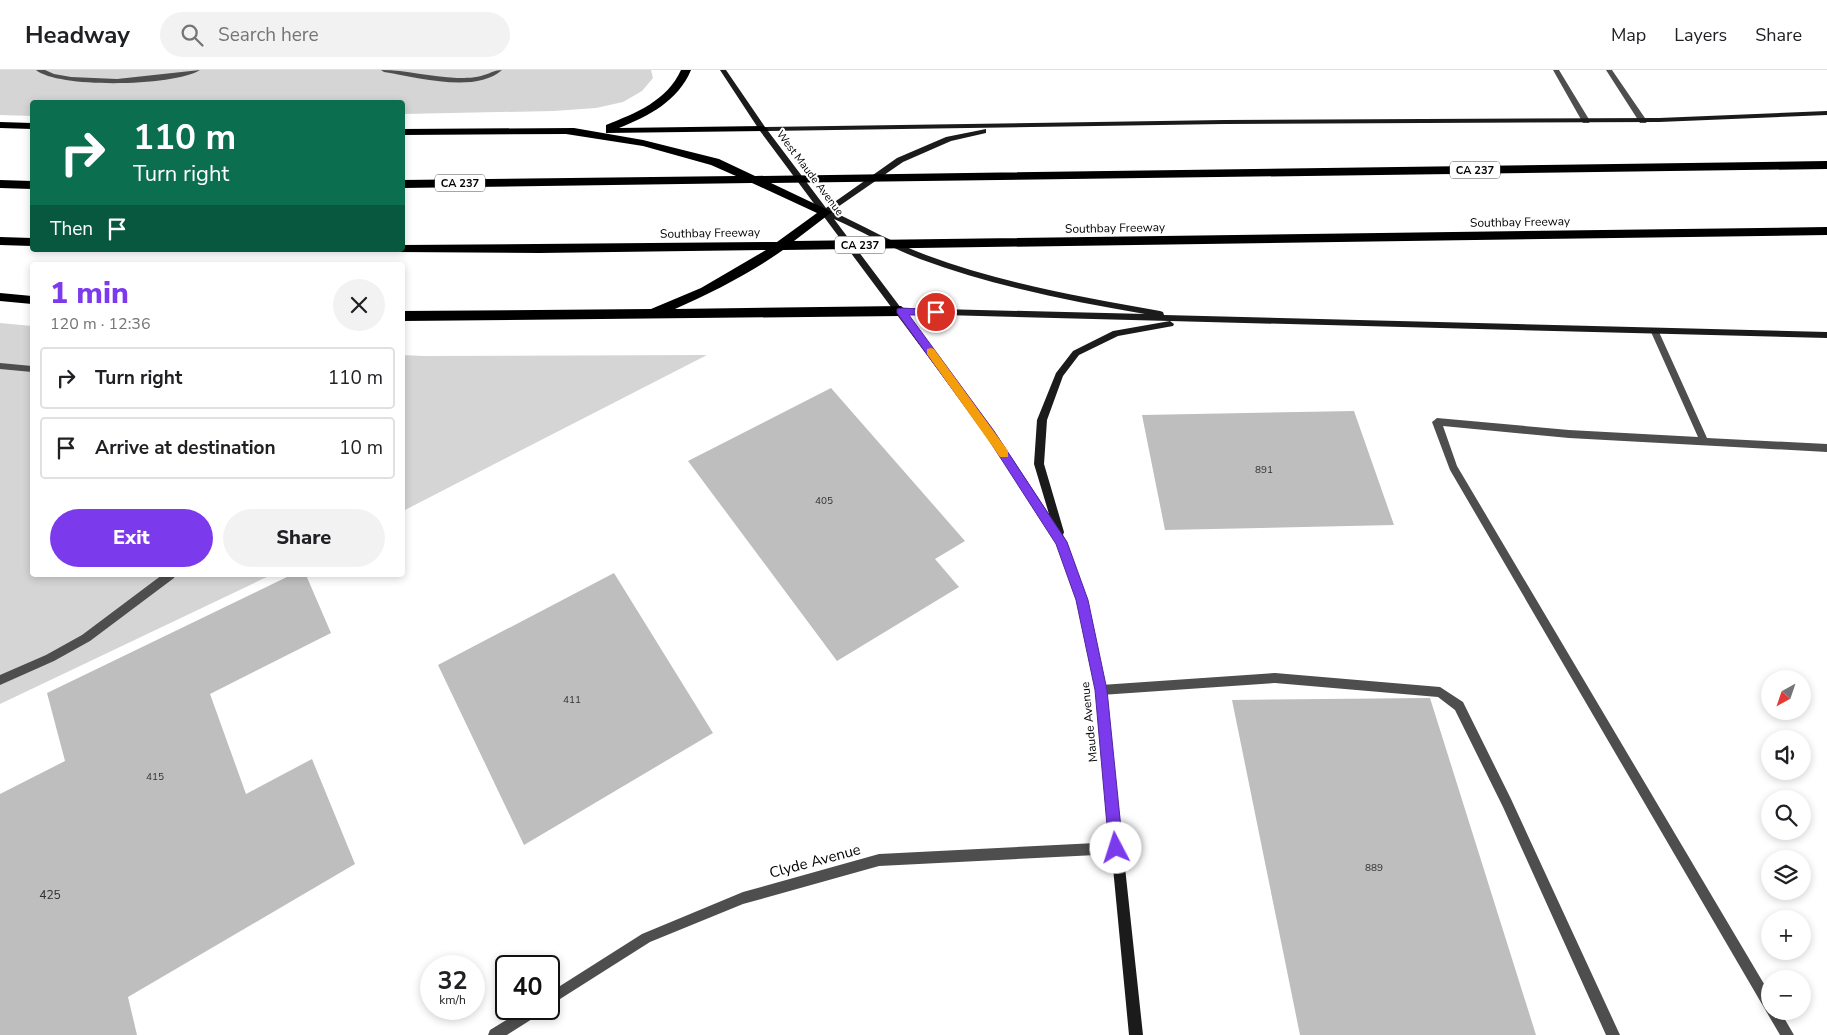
<!DOCTYPE html>
<html lang="en">
<head>
<meta charset="utf-8">
<style>
	:root { --surface:#fff; --page:#f2f2f2; --text:#202124; --muted:#757577; --line:#e0e0e0; --accent:#7c3aed }
	body { margin:0; font-family:"Nunito Sans",sans-serif; background:var(--page); color:var(--text); height:100vh; display:flex; flex-direction:column; font-size:19px; white-space:nowrap }
	* { box-sizing:border-box; margin:0 }
	p { font-size:16px; color:var(--muted) }
	.icon { flex:none; width:28px; height:28px; fill:none; stroke:currentColor; stroke-width:2; stroke-linecap:round; stroke-linejoin:round }
	.map { position:relative; flex:1; overflow:hidden }
	.drawer { position:absolute; left:30px; top:192px; width:375px; height:315px; display:flex; flex-direction:column; background:var(--surface); border-radius:5px; box-shadow:0 2px 8px #0003 }
	.drawer>* { flex:none }
	.top-card { position:absolute; left:30px; top:30px; width:375px; height:152px; border-radius:5px; box-shadow:0 2px 8px #0003; background:#0b6e4f; color:#fff; overflow:hidden }
	.needle { width:32px; rotate:220deg }
	.tools { position:absolute; left:1761px; top:600px; display:grid; gap:10px }
	.tools a { display:grid; place-items:center; width:50px; height:50px; border-radius:50%; background:var(--surface); box-shadow:0 2px 8px #0003; font-size:25px }
	.speed { position:absolute; left:420px; top:885px; display:flex; gap:10px; font-size:25px; font-weight:700; text-align:center }
	.speed>* { display:grid; place-content:center; width:65px; height:65px; border-radius:50%; background:var(--surface); box-shadow:0 2px 8px #0003; line-height:1 }
	.speed small { font-size:12px; font-weight:400 }
	.speed .limit { border:2px solid #111; border-radius:8px; background:#fff; color:#111 }
	.pin { position:absolute; display:grid; place-items:center; width:42px; height:42px; color:#fff; margin:-21px; border:2px solid #fff; border-radius:50%; box-shadow:0 1px 5px #0007 }
	.me { position:absolute; width:55px; margin:-28px; rotate:355deg; stroke-linejoin:round; filter:drop-shadow(0 0 4px #0008) }
	.turn { display:flex; align-items:center; gap:18px; height:105px; padding:0 20px; font-size:22px }
	.turn .icon { width:65px; height:65px; stroke-width:2.5 }
	.turn b { display:block; font-size:35px; line-height:42px }
	.then { display:flex; align-items:center; height:48px; padding:0 20px; background:#0003; gap:10px; font-size:19px }
	.round { display:grid; place-items:center; flex:none; width:52px; height:52px; border-radius:26px; background:var(--page) }
	.summary { display:flex; align-items:center; justify-content:space-between; height:85px; padding:0 20px }
	h1 { font-size:30px; font-weight:800; line-height:38px; color:var(--accent) }
	.button { display:flex; gap:10px; margin-top:auto; padding:10px 20px }
	.button a { flex:1; height:58px; border-radius:30px; background:var(--accent); color:#fff; font-size:20px; font-weight:800; line-height:58px; text-align:center }
	.button a+a { background:var(--page); color:var(--text) }
	ul { padding:0; list-style:none }
	li { display:flex; align-items:center; gap:15px; height:62px; margin:0 10px 8px; padding:0 10px; border:2px solid var(--line); border-radius:5px }
	li div { flex:1 }
	li b { display:block; font-size:19px }
	li em { font-style:normal }
	header { display:flex; align-items:center; gap:30px; box-sizing:border-box; height:70px; padding:0 25px; background:var(--surface); border-bottom:1px solid var(--line) }
	header strong { font-size:24px }
	nav { display:flex; gap:28px; margin-inline-start:auto; font-size:18px }
	.search { width:350px; height:45px; background:var(--page); display:flex; align-items:center; gap:12px; box-sizing:border-box; padding:0 18px; border-radius:28px; color:var(--muted); font-size:19px }
	.map>svg:first-child { display:block }
	.green { fill:#d5d5d5 }
	.building { fill:#bebebe }
	.lines { fill:none; stroke-linecap:round; stroke-linejoin:round }
	.lane { fill:#4e4e4e; fill-rule:evenodd }
	.street { fill:#4e4e4e; fill-rule:evenodd }
	.secondary { fill:#1b1b1b; fill-rule:evenodd }
	.highway { fill:#000; fill-rule:evenodd }
	.route { fill:#7c3aed; stroke:#51269a }
	.slow { fill:#f59e0b }
	.labels { text-anchor:middle; dominant-baseline:central; stroke-width:4; stroke-linejoin:round; paint-order:stroke }
	.number-label { font-size:10px; fill:#303030 }
	.shield { fill:#fff; stroke:#4c4c4c; stroke-width:1 }
	.shield-label { font-size:11px; font-weight:bold; fill:#000 }
	.far-street-label { font-size:11px; fill:#000; stroke:#fff }
	.street-label { font-size:12px; fill:#000; stroke:#fff }
	.near-number-label { font-size:12px; fill:#303030 }
	.near-street-label { font-size:15px; fill:#000; stroke:#fff }
</style>
</head>
<body>
<header>
<strong>Headway</strong>
<div class="search"><svg class="icon" aria-label="search" viewBox="0 0 24 24"><circle cx="10" cy="10" r="6"/><path d="M15 15l6 6"/></svg>Search here</div>
<nav><a>Map</a><a>Layers</a><a>Share</a></nav>
</header>
<div class="map">
<svg width="1827" height="965" viewBox="0 0 1827 965">
	<rect width="100%" height="100%" fill="#fff"/>
	<path class="green" d="M0 0H651L653 8 642 21 623 32 596 38 553 41 403 44 402 32H32V46L0 45Z
		M0 253 32 256V505H271L0 634Z
		M402 285 423 286 707 285 403 441Z"/>
	<path class="building" d="M831 318 965 471 935 489 959 517 837 591 688 391Z
		M1354 341 1394 455 1165 460 1142 345Z
		M614 503 713 663 524 775 438 595Z
		M291 505H306L331 563 210 624 246 724 312 689 355 794 128 927 137 965H0V724L65 691 47 623Z
		M1430 628 1536 965H1300L1232 630Z"/>
	<g class="lines">
		<path class="lane" d="M36 0H45L54 4 71 7 117 9 200 0C176 16 59 19 36 0Z
			M381 0C406 0 431 7 457 8 466 8 476 8 484 5 491 3 495 0 502 0 475 24 417 7 384 2Z
			M1553 0H1559L1590 51 1589 53H1583Z
			M1606 0H1612L1647 51 1646 53H1640Z
			M1655 259 1659 262 1707 368 1827 374V382L1569 368 1443 356 1457 396 1770 924V941H1780L1794 965H1780L1450 400 1432 352 1437 348 1569 360 1698 367 1651 262Z
			M0 293 32 296V302L0 299Z
			M162 505H175L174 508 90 571 54 591 0 615V605L46 585 82 565Z
			M1275 603 1440 617 1463 632 1511 729 1620 965H1606L1503 737 1455 640 1438 627 1275 613 1101 625 1097 624 1096 620 1097 616 1101 615Z"/>
		<path class="street" d="M1116 772 1120 774 1122 778 1120 782 1116 784 879 796 743 834 650 872 549 936V923L642 864 743 822 879 784Z
			M524 939H541L540 944 507 965H488L490 960Z"/>
		<path class="secondary" d="M720 0H726L765 57 1224 50 1659 48 1827 41V45L1659 52 1224 54 768 61 826 138 897 88 946 67 986 59V63L951 71 903 92 832 141C863 156 894 173 926 185 1001 213 1081 227 1160 241L1163 242 1164 245 1827 262V268L1170 251 1174 254 1173 256 1118 266 1079 285 1063 306 1047 350 1044 394 1064 462 1063 465 1067 472 1087 530 1106 620 1143 965H1129L1096 620 1077 530 1058 473 988 367 760 61ZM834 149C863 162 891 178 920 189 993 216 1069 231 1145 244L901 238ZM906 244 1170 251 1113 261 1073 281 1056 303 1037 350 1034 394 1049 444 994 361Z"/>
		<path class="highway" d="M681 0H691C678 31 649 46 619 58L763 56 768 59 767 61 606 63V55C636 43 667 31 681 0Z
			M0 52 32 53V59L0 58Z
			M574 58 643 70 719 89 755 106 1827 91V99L771 113 832 142 794 171 1827 157V165L783 180C749 204 713 222 675 239L901 236 907 241 901 246 402 251V241L651 239 701 218 766 180 539 183 398 182 397 180H402V175L777 172 817 143 752 113 402 118V110L736 106 711 95 643 76 566 64 402 65V59Z
			M0 110 32 111V119L0 118Z
			M0 167 32 168V176L0 175Z
			M0 223 32 226V234L0 231Z"/>
	</g>
	<path class="route" d="M901 238 940 240V244L936 245H909L994 361 1067 472 1088 530 1107 620 1123 778 1121 782 1116 784 1111 782 1109 778 1095 620 1076 530 1056 474 987 367 897 243V239Z"/>
	<path class="slow" d="M931 278 934 279 1008 381V387H1000L927 284V279Z"/>
	<g class="labels">
		<g class="number-label">
			<text x="1264" y="400">891</text>
			<text x="824" y="431">405</text>
			<text x="572" y="630">411</text>
			<text x="155" y="707">415</text>
			<text x="1374" y="798">889</text>
		</g>
		<g class="shield">
			<rect x="1450" y="91.5" width="50" height="17" rx="4"/>
			<rect x="435" y="104.5" width="50" height="17" rx="4"/>
			<rect x="835" y="166.5" width="50" height="17" rx="4"/>
		</g>
		<g class="shield-label">
			<text x="1475" y="100">CA 237</text>
			<text x="460" y="113">CA 237</text>
			<text x="860" y="175">CA 237</text>
		</g>
		<g class="far-street-label">
			<text transform="translate(810 103) rotate(53)">West Maude Avenue</text>
		</g>
		<g class="street-label">
			<text transform="translate(1520 152) rotate(-1)">Southbay Freeway</text>
			<text transform="translate(1115 158) rotate(-1)">Southbay Freeway</text>
			<text transform="translate(710 163) rotate(-1)">Southbay Freeway</text>
			<text transform="translate(1089 652) rotate(-96)">Maude Avenue</text>
		</g>
		<g class="near-number-label">
			<text x="50" y="825">425</text>
		</g>
		<g class="near-street-label">
			<text transform="translate(815 791) rotate(-15)">Clyde Avenue</text>
		</g>
	</g>
</svg>
<div class="tools">
<a><svg class="needle" viewBox="-14 -14 28 28"><path d="M0-13l5 13h-10z" fill="#e53935"/><path d="M0 13l5-13h-10z" fill="#757577"/></svg></a>
<a><svg class="icon" aria-label="sound" viewBox="0 0 24 24"><path d="M4 9h4l5-4v14l-5-4H4zM17 9q2 3 0 6"/></svg></a>
<a><svg class="icon" aria-label="search" viewBox="0 0 24 24"><circle cx="10" cy="10" r="6"/><path d="M15 15l6 6"/></svg></a>
<a><svg class="icon" aria-label="layers" viewBox="0 0 24 24"><path d="M12 4l9 5-9 5-9-5zM3 14l9 5 9-5"/></svg></a>
<a>+</a>
<a>−</a>
</div>
<div class="speed"><div>32<small>km/h</small></div><div class="limit">40</div></div>
<div class="pin" style="left:936px;top:242px;background:#d93025"><svg class="icon" aria-label="arrive" viewBox="0 0 24 24"><path d="M6 21V4h12l-3 4 3 4H6"/></svg></div>
<svg class="me" style="left:1116px;top:778px" viewBox="-20 -20 40 40"><circle r="19" fill="#fff"/><path d="M0-13L10 11 0 6-10 11z" fill="#7c3aed"/></svg>
<div class="top-card">
<div class="turn"><svg class="icon" aria-label="right" viewBox="0 0 24 24"><path d="M7 20v-9h11M14 6l5 5-5 5"/></svg><div><b>110 m</b>Turn right</div></div>
<div class="then">Then<svg class="icon" aria-label="arrive" viewBox="0 0 24 24"><path d="M6 21V4h12l-3 4 3 4H6"/></svg></div>
</div>
<section class="drawer">
<div class="summary"><div><h1>1 min</h1><p>120 m · 12:36</p></div><a class="round"><svg class="icon" aria-label="close" viewBox="0 0 24 24"><path d="M6 6l12 12M18 6L6 18"/></svg></a></div>
<ul>
<li><svg class="icon" aria-label="right" viewBox="0 0 24 24"><path d="M7 20v-9h11M14 6l5 5-5 5"/></svg><div><b>Turn right</b></div><em>110 m</em></li>
<li><svg class="icon" aria-label="arrive" viewBox="0 0 24 24"><path d="M6 21V4h12l-3 4 3 4H6"/></svg><div><b>Arrive at destination</b></div><em>10 m</em></li>
</ul>
<div class="button"><a>Exit</a><a>Share</a></div>
</section>
</div>
</body>
</html>
